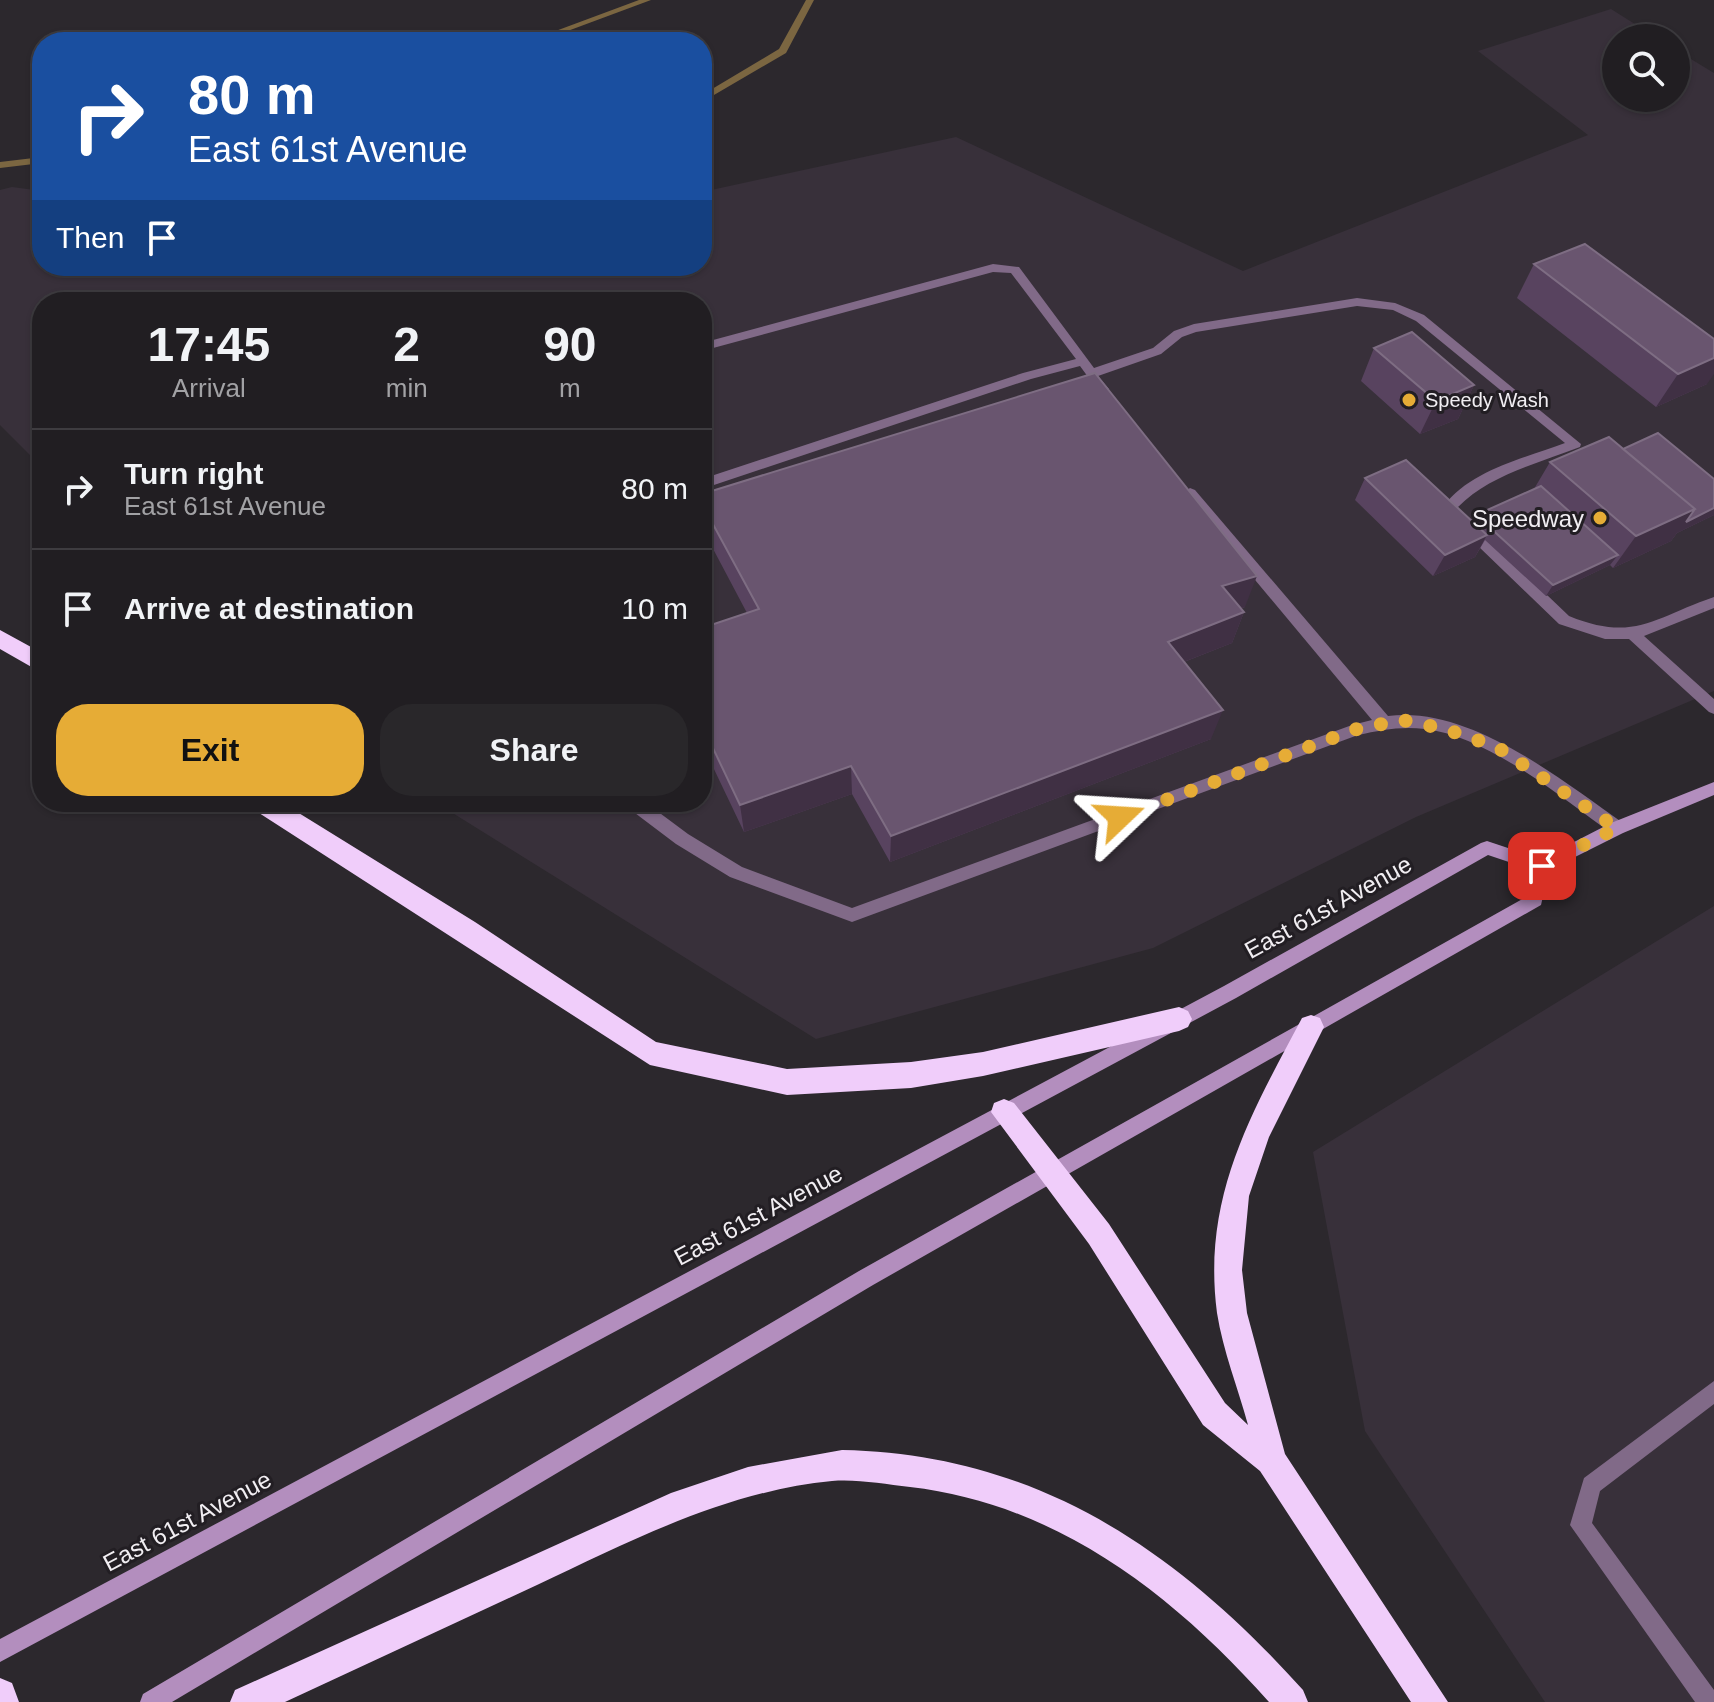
<!DOCTYPE html>
<html lang="en">
<head>
<meta charset="utf-8">
<style>
	:root { --surface:#211e22; --page:#29272a; --text:#f1f3f6; --muted:#a2a2a5; --line:#3e3c40; --accent:#e6ac36 }
	body { margin:0; font-family:Arial,sans-serif; background:var(--page); color:var(--text); height:100vh; display:flex; flex-direction:column; font-size:30px; white-space:nowrap }
	* { box-sizing:border-box; margin:0 }
	p { font-size:26px; color:var(--muted) }
	.icon { flex:none; width:44px; height:44px; fill:none; stroke:currentColor; stroke-width:2; stroke-linecap:round; stroke-linejoin:round }
	.map { position:relative; flex:1; overflow:hidden }
	.panel { position:absolute; left:32px; top:292px; width:680px; height:520px; display:flex; flex-direction:column; background:var(--surface); border-radius:32px; box-shadow:0 2px 6px #0004,0 0 0 2px var(--line) }
	.panel>* { flex:none }
	.banner { position:absolute; left:32px; top:32px; width:680px; height:244px; border-radius:32px; box-shadow:0 2px 6px #0004,0 0 0 2px var(--line); background:#1a4fa0; color:#fff; overflow:hidden }
	.controls { position:absolute; left:1602px; top:24px; display:grid; gap:16px }
	.controls a { display:grid; place-items:center; width:88px; height:88px; border-radius:50%; background:var(--surface); box-shadow:0 2px 6px #0004,0 0 0 2px var(--line); font-size:40px }
	.pin { position:absolute; display:grid; place-items:center; width:68px; height:68px; color:#fff; margin:-34px; border-radius:16px; box-shadow:0 4px 12px #0006 }
	.me { position:absolute; width:88px; margin:-44px; rotate:70deg; stroke-linejoin:round; filter:drop-shadow(0 0 6px #0008) }
	.turn { display:flex; align-items:center; gap:28px; height:168px; padding:0 24px; font-size:36px }
	.turn .icon { width:104px; height:104px; stroke-width:2.5 }
	.turn b { display:block; font-size:56px; line-height:68px }
	.then { display:flex; align-items:center; height:76px; padding:0 24px; background:#0003; gap:16px; font-size:30px }
	.eta { display:flex; justify-content:space-evenly; align-items:center; height:136px; text-align:center }
	.eta b { font-size:48px; font-weight:600; line-height:56px }
	.action { display:flex; gap:16px; margin-top:auto; padding:16px 24px }
	.action a { flex:1; height:92px; border-radius:32px; background:var(--accent); color:#111; font-size:32px; font-weight:600; line-height:92px; text-align:center }
	.action a+a { background:var(--page); color:var(--text) }
	ul { padding:0; list-style:none }
	li { display:flex; align-items:center; gap:24px; height:120px; padding:0 24px; border-top:2px solid var(--line) }
	li div { flex:1 }
	li b { display:block; font-size:30px }
	li em { font-style:normal }
	.map>svg:first-child { display:block }
	.built { fill:#38303a }
	.lines { fill:none; stroke-linecap:round; stroke-linejoin:round }
	.stream { fill:#7b6641; fill-rule:evenodd }
	.service { fill:#816a88; fill-rule:evenodd }
	.secondary { fill:#b38ebe; fill-rule:evenodd }
	.motorway { fill:#f0cdfa; fill-rule:evenodd }
	.wall { fill:#58435f }
	.shaded-wall { fill:#403044 }
	.building { fill:#69556f; stroke:#7e6d83; stroke-width:2 }
	.route { stroke:#e6ac36; stroke-width:14; stroke-dasharray:0 25.2 }
	.poi-dot { fill:#e6ac36; stroke:#221e23; stroke-width:3 }
	.labels { text-anchor:middle; dominant-baseline:central; stroke-width:6; stroke-linejoin:round; paint-order:stroke }
	.far-poi-label { font-size:20px; fill:#f1eef2; stroke:#221e23; text-anchor:start }
	.poi-label { font-size:24px; fill:#f1eef2; stroke:#221e23; text-anchor:end }
	.street-label { font-size:24px; fill:#f1eef2; stroke:#221e23 }
</style>
</head>
<body>
<div class="map">
<svg width="1714" height="1702" viewBox="0 0 1714 1702">
	<rect width="100%" height="100%" fill="#2c282d"/>
	<path class="built" d="M1611 9 1657 38H1616V98H1676V50L1714 73V691L1416 817 1153 948 816 1039 435 802H702V302H42V467L0 425V190L12 187 42 191V266H702V192L956 137 1243 271 1588 135 1478 51Z
		M1714 906V1702H1545L1365 1431 1313 1152Z"/>
	<g class="lines">
		<path class="stream" d="M639 0H651L538 42H526Z
			M806 0H814L786 53 702 102V95L779 49Z
			M42 157V163L0 168V162Z"/>
		<path class="service" d="M993 264 1019 267 1094 368 1153 348 1174 331 1194 324 1357 298 1395 303 1424 315 1581 444 1580 447C1539 463 1489 475 1458 507L1461 513 1569 616C1635 643 1655 617 1714 597V608L1644 636 1714 699V714L1709 712 1629 639H1605L1559 624 1450 519 1444 506C1470 470 1526 458 1565 443L1416 321 1393 310 1357 306 1196 332 1182 337 1161 354 1098 376 1109 389 1107 392H1099L1080 366 1031 379 702 489V479L1023 373 1076 359 1011 273 993 272 702 351V343Z
			M1190 488 1195 490 1388 716C1469 705 1560 779 1623 823L1625 828 1623 833H1611C1561 797 1487 736 1425 729 1401 726 1381 730 1358 735L852 922 730 877 676 844 627 807 625 802H645L688 834 742 867 852 908 1352 725 1372 720 1185 496 1183 493Z
			M1714 1381V1404L1600 1491 1592 1523 1714 1690V1702H1695L1570 1525 1584 1478Z"/>
		<path class="secondary" d="M1714 782V795L1623 833 1549 870 1541 905 873 1285 172 1702H140L143 1694 859 1271 1528 896 1533 870 1488 855 1236 998 0 1662V1639L1224 986 1481 843 1487 841 1541 859 1611 823Z"/>
		<path class="motorway" d="M0 630 42 653V673L0 649Z
			M249 802H281L475 922 656 1042 787 1069 911 1062 983 1052 1179 1007 1188 1011 1192 1019 1188 1027 1179 1031 983 1076 911 1088 787 1095 650 1065 253 809Z
			M1311 1015 1320 1018 1324 1027 1269 1137 1249 1196 1242 1270 1247 1313 1285 1454 1448 1702H1411L1260 1471 1203 1425 1089 1244 991 1112 994 1103 1004 1099 1014 1103 1109 1224 1225 1403 1248 1425C1238 1388 1223 1351 1217 1313 1202 1198 1250 1116 1302 1018Z
			M842 1450C1037 1454 1177 1550 1303 1690L1308 1702H1269C1173 1594 1057 1504 910 1487 884 1484 857 1479 832 1481 727 1491 630 1541 537 1585 453 1624 369 1663 285 1702H230L235 1690 671 1493 748 1467Z
			M0 1678 12 1683 19 1702H0Z"/>
	</g>
	<path class="wall" d="M1534 264 1707 384 1656 407 1517 298Z
		M1374 348 1474 385 1458 419 1420 434 1361 381Z
		M1623 449 1714 479V515L1677 533 1671 541 1613 568 1610 565 1546 596 1485 540 1475 557 1433 576 1355 500 1365 478 1473 522 1476 515 1534 489 1550 462Z
		M702 494 1245 607 1240 609 1244 612 1232 643 1184 662 1211 739 890 862 852 794 744 832 702 744V628L747 613 702 528Z"/>
	<path class="shaded-wall" d="M1714 358V374L1707 384 1656 407 1678 374Z
		M1474 385 1458 419 1420 434 1436 401Z
		M1714 508V515L1677 533 1671 541 1613 568 1636 536 1695 509Z
		M1487 535 1475 557 1433 576 1445 555Z
		M1618 555 1610 565 1546 596 1553 585Z
		M1257 576 1245 607 1211 618 1222 586Z
		M1244 612 1232 643 1158 672 1168 642Z
		M1223 710 1211 739 890 862 891 836Z
		M851 766 852 794 744 832 740 805Z"/>
	<path class="building" d="M1585 244 1714 339V358L1678 374 1534 264Z
		M1412 332 1474 385 1436 401 1374 348Z
		M1095 373 1257 576 1222 586 1244 612 1168 642 1223 710 891 836 851 766 740 805 702 725V628L759 609 702 504V494Z
		M1658 433 1714 479V508L1686 522 1695 509 1623 449Z
		M1609 437 1695 509 1636 536 1550 462Z
		M1406 460 1487 535 1445 555 1365 478Z
		M1541 486 1618 555 1553 585 1476 515Z"/>
	<g class="lines">
		<path class="route" d="M1120 817 1357 729 1402 720 1445 729 1497 747 1617 828 1542 866"/>
	</g>
	<g class="poi-dot">
		<circle cx="1409" cy="400" r="8"/>
		<circle cx="1600" cy="518" r="8"/>
	</g>
	<g class="labels">
		<g class="far-poi-label">
			<text x="1425" y="400">Speedy Wash</text>
		</g>
		<g class="poi-label">
			<text x="1584" y="518">Speedway</text>
		</g>
		<g class="street-label">
			<text transform="translate(1328 907) rotate(-29)">East 61st Avenue</text>
			<text transform="translate(758 1215) rotate(-28)">East 61st Avenue</text>
			<text transform="translate(187 1521) rotate(-28)">East 61st Avenue</text>
		</g>
	</g>
</svg>
<div class="controls">
<a><svg class="icon" aria-label="search" viewBox="0 0 24 24"><circle cx="10" cy="10" r="6"/><path d="M15 15l6 6"/></svg></a>
</div>
<div class="pin" style="left:1542px;top:866px;background:#d93025"><svg class="icon" aria-label="arrive" viewBox="0 0 24 24"><path d="M6 21V4h12l-3 4 3 4H6"/></svg></div>
<svg class="me" style="left:1120px;top:817px" viewBox="-20 -20 40 40"><path d="M0-17L14 15 0 8-14 15z" fill="#e6ac36" stroke="#fff" stroke-width="4"/></svg>
<div class="banner">
<div class="turn"><svg class="icon" aria-label="right" viewBox="0 0 24 24"><path d="M7 20v-9h11M14 6l5 5-5 5"/></svg><div><b>80 m</b>East 61st Avenue</div></div>
<div class="then">Then<svg class="icon" aria-label="arrive" viewBox="0 0 24 24"><path d="M6 21V4h12l-3 4 3 4H6"/></svg></div>
</div>
<section class="panel">
<div class="eta">
<div><b>17:45</b><p>Arrival</p></div>
<div><b>2</b><p>min</p></div>
<div><b>90</b><p>m</p></div>
</div>
<ul>
<li><svg class="icon" aria-label="right" viewBox="0 0 24 24"><path d="M7 20v-9h11M14 6l5 5-5 5"/></svg><div><b>Turn right</b><p>East 61st Avenue</p></div><em>80 m</em></li>
<li><svg class="icon" aria-label="arrive" viewBox="0 0 24 24"><path d="M6 21V4h12l-3 4 3 4H6"/></svg><div><b>Arrive at destination</b></div><em>10 m</em></li>
</ul>
<div class="action"><a>Exit</a><a>Share</a></div>
</section>
</div>
</body>
</html>
